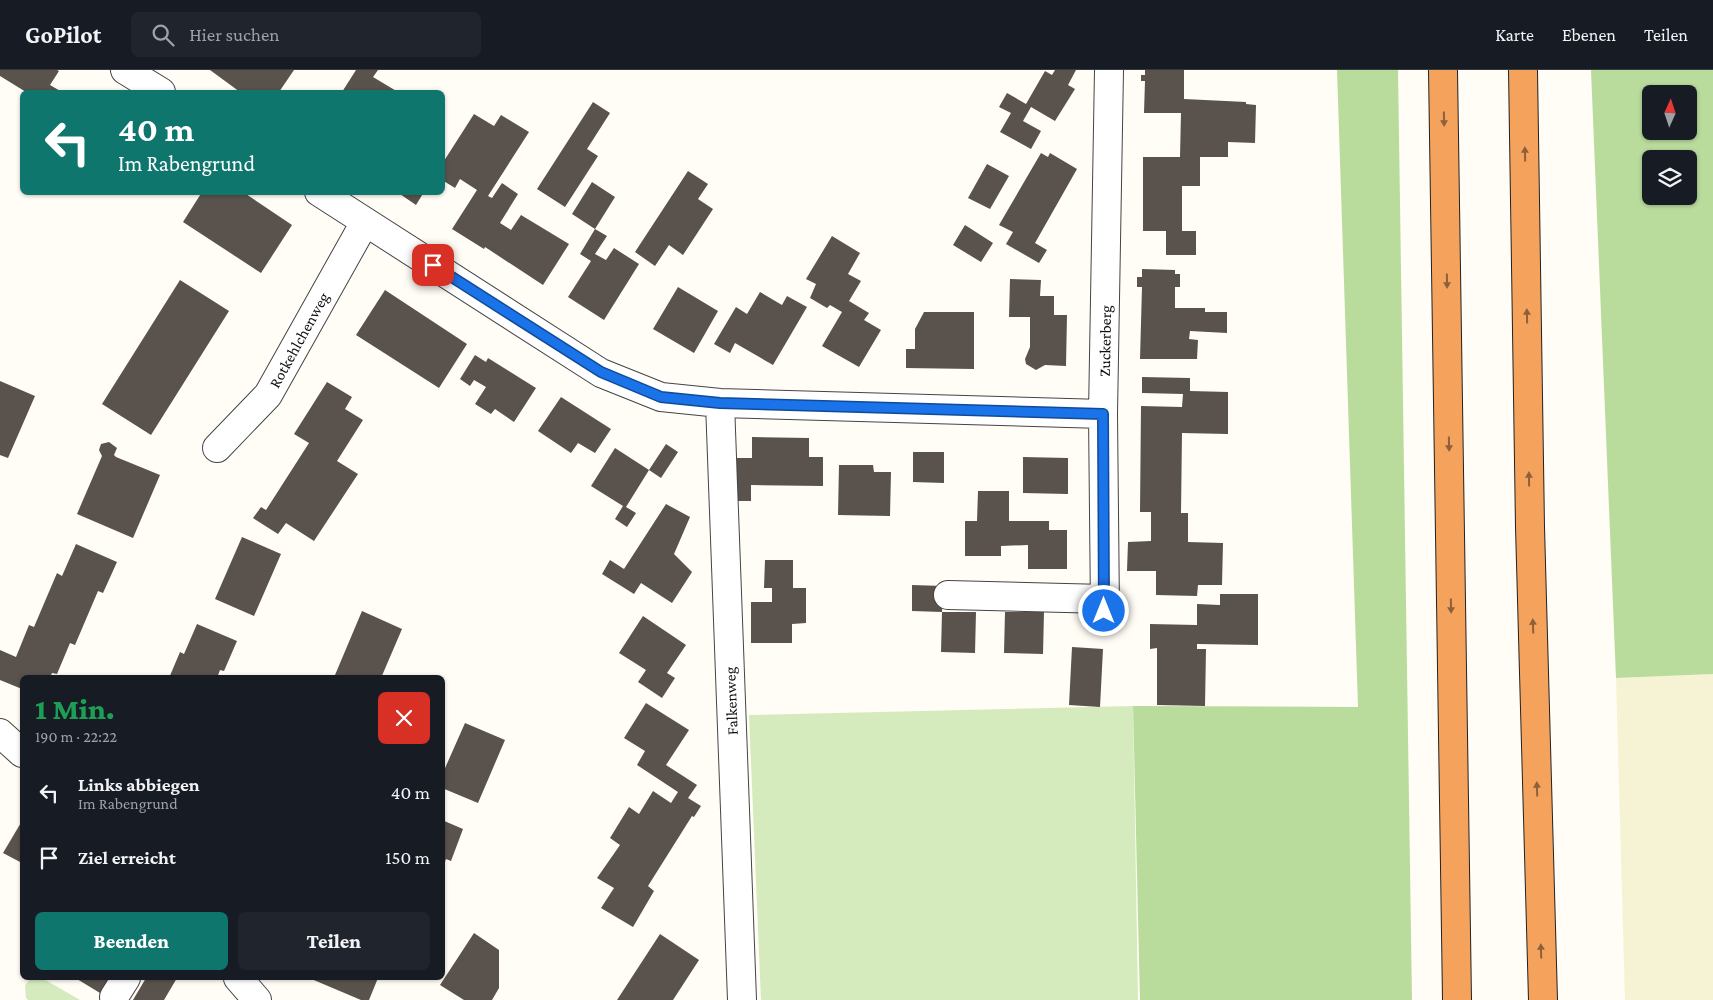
<!DOCTYPE html>
<html lang="de">
<head>
<meta charset="utf-8">
<style>
	:root { --surface:#171b24; --page:#20242c; --text:#f1f3f6; --muted:#9ea1a6; --line:#363941; --accent:#0f766e }
	body { margin:0; font-family:"Crimson Pro",serif; background:var(--page); color:var(--text); height:100vh; display:flex; flex-direction:column; font-size:19px; white-space:nowrap }
	* { box-sizing:border-box; margin:0 }
	p { font-size:16px; color:var(--muted) }
	.icon { flex:none; width:28px; height:28px; fill:none; stroke:currentColor; stroke-width:2; stroke-linecap:round; stroke-linejoin:round }
	.map { position:relative; flex:1; overflow:hidden }
	.drawer { position:absolute; left:20px; top:605px; width:425px; height:305px; display:flex; flex-direction:column; background:var(--surface); border-radius:8px; box-shadow:0 1px 4px #0004 }
	.drawer>* { flex:none }
	.top-card { position:absolute; left:20px; top:20px; width:425px; height:105px; border-radius:8px; box-shadow:0 1px 4px #0004; background:#0f766e; color:#fff; overflow:hidden }
	.needle { width:32px; rotate:3deg }
	.buttons { position:absolute; left:1642px; top:15px; display:grid; gap:10px }
	.buttons a { display:grid; place-items:center; width:55px; height:55px; border-radius:8px; background:var(--surface); box-shadow:0 1px 4px #0004; font-size:25px }
	.pin { position:absolute; display:grid; place-items:center; width:42px; height:42px; color:#fff; margin:-21px; border-radius:10px; box-shadow:0 2px 8px #0006 }
	.me { position:absolute; width:55px; margin:-28px; rotate:0deg; stroke-linejoin:round; filter:drop-shadow(0 0 4px #0008) }
	.turn { display:flex; align-items:center; gap:18px; height:105px; padding:0 15px; font-size:22px }
	.turn .icon { width:65px; height:65px; stroke-width:2.5 }
	.turn b { display:block; font-size:35px; line-height:42px }
	.round { display:grid; place-items:center; flex:none; width:52px; height:52px; border-radius:8px; background:var(--page) }
	.head { display:flex; align-items:center; justify-content:space-between; height:85px; padding:0 15px }
	h1 { font-size:30px; font-weight:800; line-height:38px; color:#1e9e55 }
	.button { display:flex; gap:10px; margin-top:auto; padding:10px 15px }
	.button a { flex:1; height:58px; border-radius:8px; background:var(--accent); color:#fff; font-size:20px; font-weight:800; line-height:58px; text-align:center }
	.button a+a { background:var(--page); color:var(--text) }
	ul { padding:0; list-style:none }
	li { display:flex; align-items:center; gap:15px; height:65px; padding:0 15px }
	li div { flex:1 }
	li b { display:block; font-size:19px }
	li em { font-style:normal }
	header { display:flex; align-items:center; gap:30px; box-sizing:border-box; height:70px; padding:0 25px; background:var(--surface); border-bottom:1px solid var(--line) }
	header strong { font-size:24px }
	nav { display:flex; gap:28px; margin-inline-start:auto; font-size:18px }
	.search { width:350px; height:45px; background:var(--page); display:flex; align-items:center; gap:12px; box-sizing:border-box; padding:0 18px; border-radius:8px; color:var(--muted); font-size:19px }
	.map>svg:first-child { display:block }
	.farmland { fill:#f6f3d4 }
	.green { fill:#d5ebbd }
	.forest { fill:#b9dc9c; fill-rule:evenodd }
	.building { fill:#5a524d }
	.lines { fill:none; stroke-linecap:round; stroke-linejoin:round }
	.minor-casing { stroke:#444; stroke-width:30 }
	.highway-casing { stroke:#222; stroke-width:30 }
	.minor { stroke:#fff; stroke-width:28 }
	.highway { stroke:#f5a25d; stroke-width:28 }
	.oneway { fill:#8e613b }
	.route-casing { stroke:#114b97; stroke-width:12 }
	.route { stroke:#1a73e8; stroke-width:9 }
	.labels { text-anchor:middle; dominant-baseline:central; stroke-width:5; stroke-linejoin:round; paint-order:stroke }
	.street-label { font-size:16px; fill:#111; stroke:#fff }
</style>
</head>
<body>
<header>
<strong>GoPilot</strong>
<div class="search"><svg class="icon" aria-label="search" viewBox="0 0 24 24"><circle cx="10" cy="10" r="6"/><path d="M15 15l6 6"/></svg>Hier suchen</div>
<nav><a>Karte</a><a>Ebenen</a><a>Teilen</a></nav>
</header>
<div class="map">
<svg width="1713" height="930" viewBox="0 0 1713 930">
	<rect width="100%" height="100%" fill="#fffdf5"/>
	<path class="farmland" d="M1713 604V930H1625L1616 608Z"/>
	<path class="green" d="M1133 636 1138 930H761L749 645Z
		M31 908H42L80 930H28L26 928 25 915Z"/>
	<path class="forest" d="M1337 0H1398L1412 930H1140L1133 636 1358 637Z
		M1591 0H1713V604L1616 608ZM1651 24H1689V61H1651ZM1651 89H1689V126H1651Z"/>
	<path class="building" d="M0 0H57L59 1 50 15 62 22H26L0 6Z
		M210 0H294L279 22H240Z
		M356 0H378L373 7 398 22H342Z
		M1055 0H1076L1068 15 1075 19 1055 51 1031 37 1023 51 1041 61 1031 79 1000 62 1011 43 999 37 1007 23 1026 34 1045 1 1052 5Z
		M1145 0H1184V29L1246 32V34L1256 35 1255 73 1228 72V87H1200V116H1182V161H1196V185H1166V161H1143V87H1180L1181 43H1144L1145 11H1141V5H1145Z
		M593 32 610 43 587 79 598 86 565 137 537 119Z
		M474 44 494 56 501 45 529 62 488 126 492 128 502 113 518 124 500 153 511 160 521 145 569 174 543 215 485 177 484 179 452 159 477 120 460 109 455 118 442 110V94Z
		M1041 83 1048 87 1050 83 1077 99 1035 173 1047 180 1039 193 1006 174 1013 162 999 155Z
		M987 94 1009 106 990 139 968 128Z
		M688 101 708 114 698 129 713 139 683 185 669 175 655 196 635 182Z
		M592 112 615 127 595 159 572 144Z
		M202 122H243L292 155 261 203 183 152Z
		M397 122H424L416 135Z
		M965 155 993 173 981 192 953 175Z
		M595 159 607 166 595 184 606 190 614 178 639 194 604 250 568 227 591 191 580 184Z
		M832 166 860 183 848 204 861 211 849 231 869 243 864 250 881 260 859 297 822 276 842 242 830 235 827 238 810 228 816 214 806 209Z
		M1142 199 1175 200V204H1180V217H1175V238H1205V242H1227V263L1190 261 1189 269 1198 270 1197 289H1140L1142 217H1137V207H1142Z
		M1010 209 1041 210 1040 226H1054V245H1067L1066 296 1045 295 1036 300 1026 294 1025 289 1030 277V247H1009Z
		M180 210 229 241 151 365 102 334Z
		M678 217 718 241 694 283 653 259Z
		M385 220 467 274 439 318 356 265Z
		M760 222 782 235 787 226 807 237 773 295 735 273 730 283 714 274 736 237 747 244Z
		M924 242H974V299L906 298V279H915V259Z
		M475 285 486 292 488 288 536 318 514 352 495 339 491 344 475 334 486 317 474 310 470 316 460 309Z
		M1142 307 1190 308V321L1228 322V364L1182 363 1181 443H1188V472L1223 473 1222 515H1198L1197 526 1156 525V501H1127L1128 472 1151 471V442H1140L1141 336 1182 337 1183 324 1142 323Z
		M0 311 35 326 8 388 0 385Z
		M327 312 352 327 345 339 363 350 337 391 358 404 314 471 286 453 278 464 253 448 261 437 266 440 309 373 294 364Z
		M561 327 611 359 595 383 578 373 571 383 538 361Z
		M752 367 809 368V387H823V416L751 415V431H736L735 388H752Z
		M109 372 117 378 114 385 116 387 160 405 133 468 77 444 102 386 99 380 101 374Z
		M666 374 678 382 661 408 649 400 626 437 636 443 627 457 615 449 623 436 591 416 615 378 649 400Z
		M913 382H944V413L913 412Z
		M1023 387 1068 388V424L1023 423Z
		M839 395H873L874 402H891L890 446 838 445Z
		M978 421H1009V451H1049V460H1067V499H1028V475L1001 476V486H965V451H977Z
		M666 434 690 447 674 484 692 502 672 533 641 513 634 524 602 504 610 490 624 499Z
		M242 467 281 484 254 546 215 529Z
		M76 474 117 492 103 523 98 521 75 575 70 573 57 604 52 603 50 608H22V619L0 610V580L16 587 29 555 34 557 57 503 62 506Z
		M765 490H793V518H806V553L792 554V573H751V532H772V518H764Z
		M912 515 943 516 942 542 912 541Z
		M1220 524H1258V575L1197 574V579H1206L1205 636 1157 635V578L1150 579V554L1197 555V534L1220 535Z
		M362 541 402 559 381 608H341L335 605Z
		M942 542H976L975 583 941 582Z
		M1005 542H1044L1043 584 1004 583Z
		M643 546 686 575 667 603 675 608 662 628 638 612 646 600 619 583Z
		M197 554 237 571 224 601 220 600 217 608H169L180 582 184 584Z
		M1072 577 1103 579 1100 637 1069 635Z
		M646 633 689 660 666 695 697 715 688 728 701 736 694 747 692 746 648 816 654 821 633 857 601 838 614 818 597 808 620 775 610 768 629 737 639 744 653 721 671 733 678 722 637 695 645 681 624 668Z
		M465 653 505 670 478 733 442 718V705Z
		M442 750 463 759 451 791 446 789 443 797Z
		M22 751V793L3 783Z
		M474 863 499 880V918L492 930H464L440 915Z
		M660 864 699 890 673 930H617Z
		M78 908H109L100 923 77 909Z
		M146 908H177L164 930H133Z
		M309 908H378L369 930H361Z"/>
	<g class="lines">
		<g class="minor-casing">
			<path id="minor" d="M125 0 161 22
				M319 122 601 303 661 327 720 333 1103 344
				M720 333 742 930
				M217 378 268 325 365 152
				M948 525 1105 529
				M1105 541 1103 344 1109 0
				M0 663 22 683
				M238 908 257 930
				M114 927 126 908"/>
		</g>
		<g class="highway-casing">
			<path id="highway" d="M1443 0 1457 930
				M1523 0 1530 457 1543 930"/>
		</g>
		<use href="#minor" class="minor"/>
		<use href="#highway" class="highway"/>
	</g>
	<defs><path id="oneway-solid" d="M-6-.8H1V-3.2L6.5 0L1 3.2V.8H-6Z" transform="scale(1.25)"/></defs>
	<g class="oneway">
		<use href="#oneway-solid" transform="translate(1444 49) rotate(89)"/>
		<use href="#oneway-solid" transform="translate(1525 84) rotate(-91)"/>
		<use href="#oneway-solid" transform="translate(1447 211) rotate(89)"/>
		<use href="#oneway-solid" transform="translate(1527 246) rotate(-91)"/>
		<use href="#oneway-solid" transform="translate(1449 374) rotate(89)"/>
		<use href="#oneway-solid" transform="translate(1529 409) rotate(-91)"/>
		<use href="#oneway-solid" transform="translate(1451 536) rotate(89)"/>
		<use href="#oneway-solid" transform="translate(1533 556) rotate(-92)"/>
		<use href="#oneway-solid" transform="translate(1537 719) rotate(-92)"/>
		<use href="#oneway-solid" transform="translate(1541 881) rotate(-92)"/>
	</g>
	<g class="lines">
		<g class="route-casing">
			<path id="route" d="M433 195 601 302 661 327 720 333 1103 344 1104 541"/>
		</g>
		<use href="#route" class="route"/>
	</g>
	<g class="labels">
		<g class="street-label">
			<text transform="translate(299 270) rotate(-61)">Rotkehlchenweg</text>
			<text transform="translate(1105 271) rotate(-89)">Zuckerberg</text>
			<text transform="translate(731 631) rotate(-92)">Falkenweg</text>
		</g>
	</g>
</svg>
<div class="buttons">
<a><svg class="needle" viewBox="-14 -14 28 28"><path d="M0-13l5 13h-10z" fill="#e53935"/><path d="M0 13l5-13h-10z" fill="#9ea1a6"/></svg></a>
<a><svg class="icon" aria-label="layers" viewBox="0 0 24 24"><path d="M12 4l9 5-9 5-9-5zM3 14l9 5 9-5"/></svg></a>
</div>
<div class="pin" style="left:433px;top:195px;background:#d93025"><svg class="icon" aria-label="arrive" viewBox="0 0 24 24"><path d="M6 21V4h12l-3 4 3 4H6"/></svg></div>
<svg class="me" style="left:1104px;top:541px" viewBox="-20 -20 40 40"><circle r="17" fill="#1a73e8" stroke="#fff" stroke-width="3"/><path d="M0-11L8 9 0 5-8 9z" fill="#fff"/></svg>
<div class="top-card">
<div class="turn"><svg class="icon" aria-label="left" viewBox="0 0 24 24"><path d="M17 20v-9H6M10 6l-5 5 5 5"/></svg><div><b>40 m</b>Im Rabengrund</div></div>
</div>
<section class="drawer">
<div class="head"><div><h1>1 Min.</h1><p>190 m · 22:22</p></div><a class="round" style="background:#d93025;color:#fff"><svg class="icon" aria-label="close" viewBox="0 0 24 24"><path d="M6 6l12 12M18 6L6 18"/></svg></a></div>
<ul>
<li><svg class="icon" aria-label="left" viewBox="0 0 24 24"><path d="M17 20v-9H6M10 6l-5 5 5 5"/></svg><div><b>Links abbiegen</b><p>Im Rabengrund</p></div><em>40 m</em></li>
<li><svg class="icon" aria-label="arrive" viewBox="0 0 24 24"><path d="M6 21V4h12l-3 4 3 4H6"/></svg><div><b>Ziel erreicht</b></div><em>150 m</em></li>
</ul>
<div class="button"><a>Beenden</a><a>Teilen</a></div>
</section>
</div>
</body>
</html>
